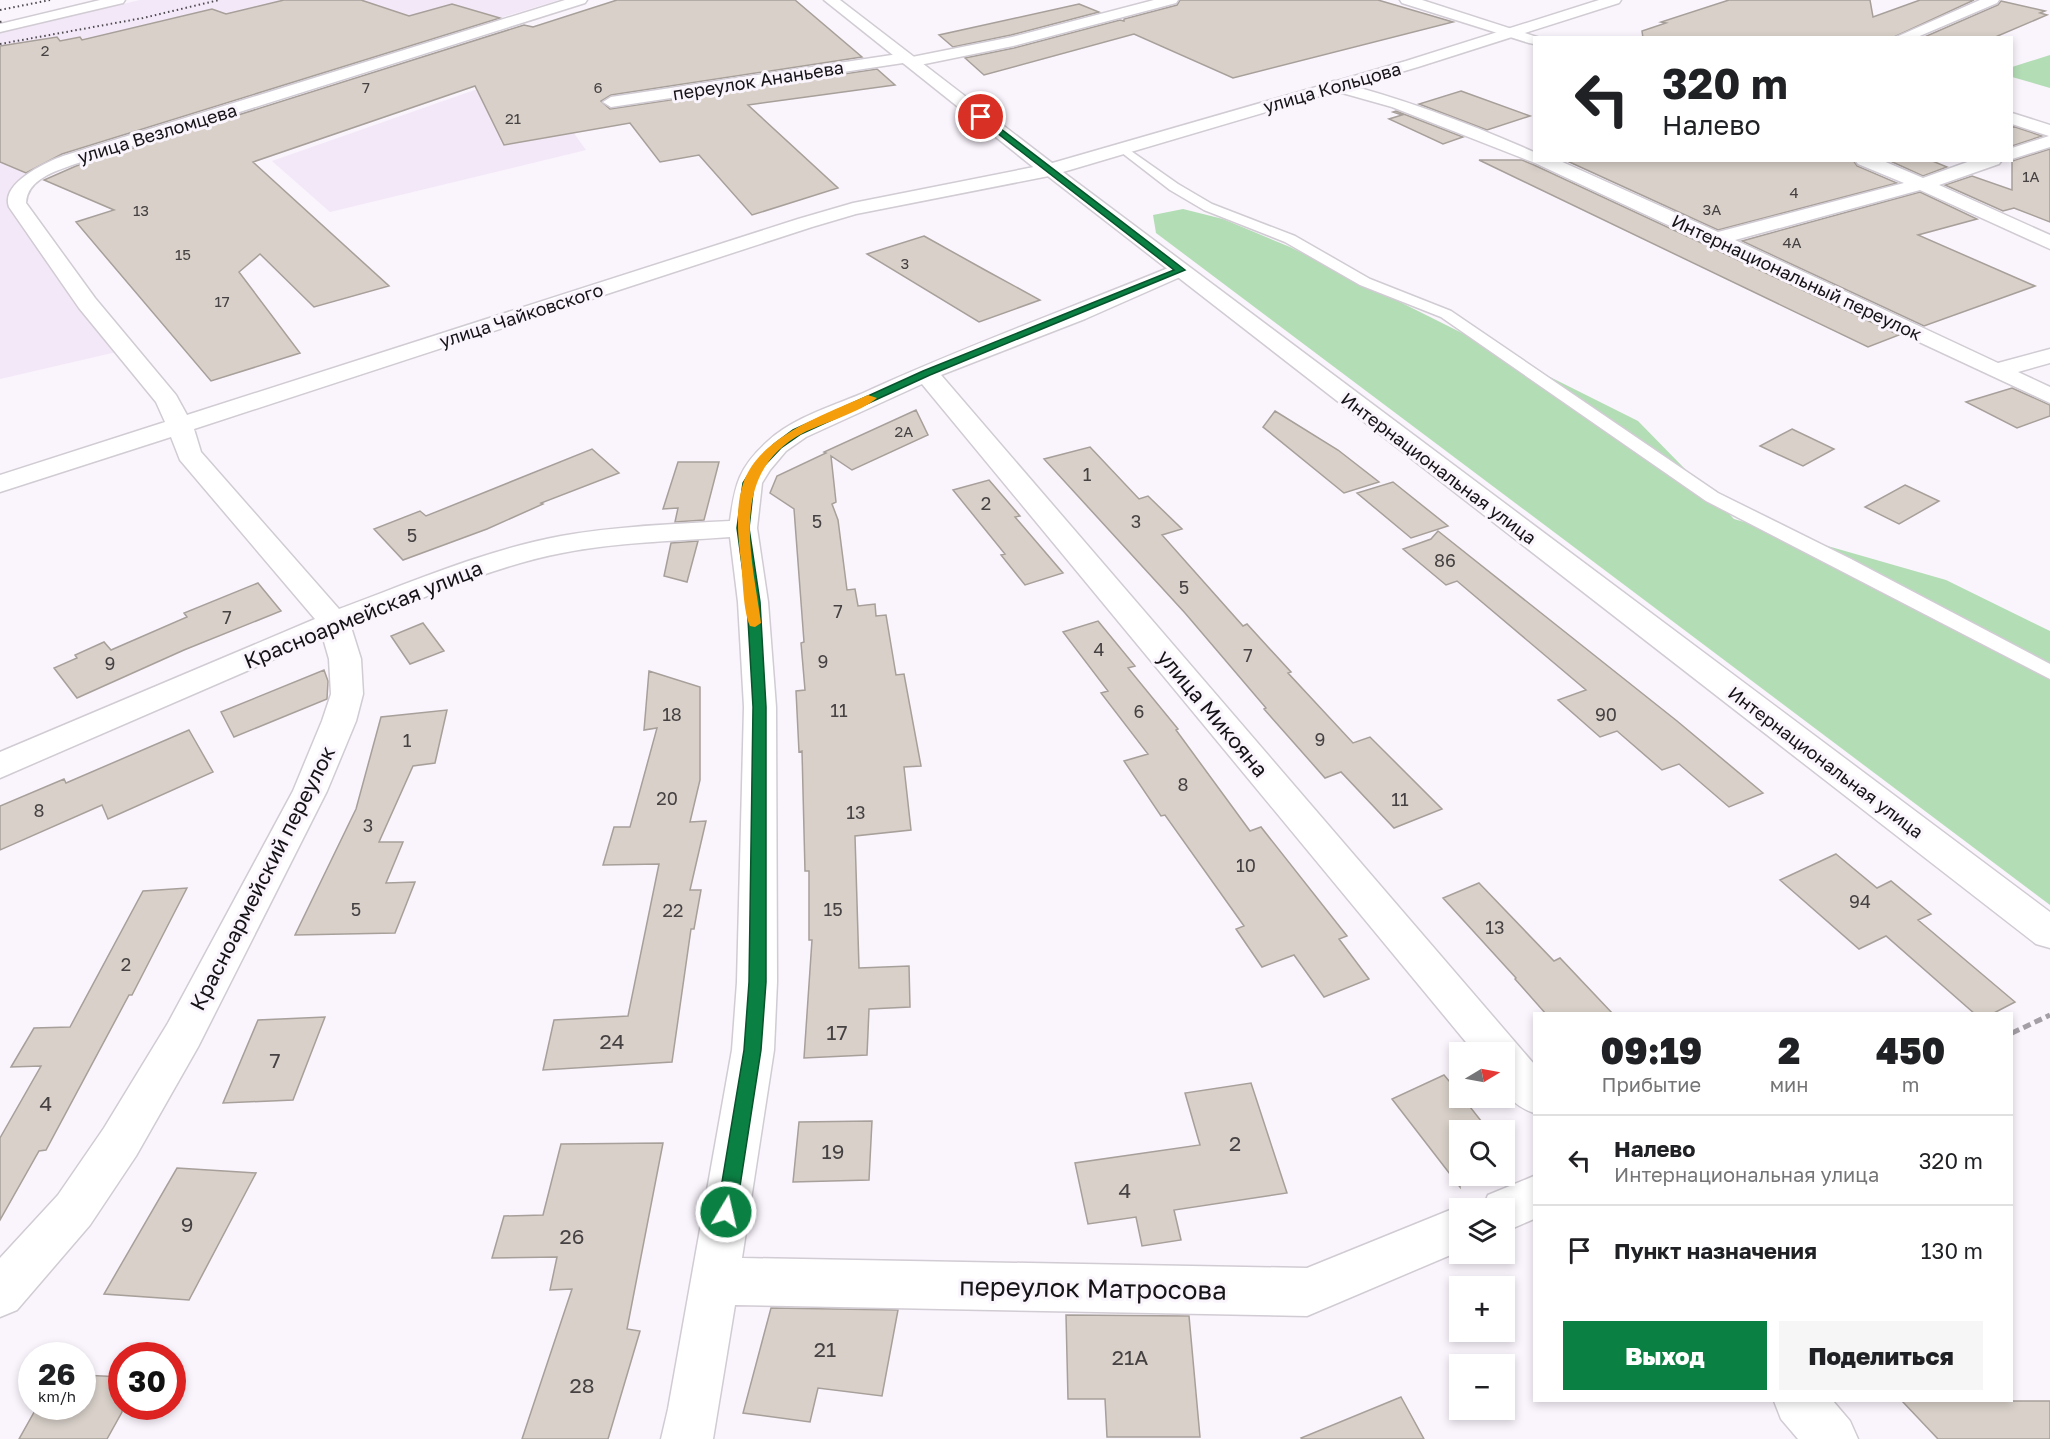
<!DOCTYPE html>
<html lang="ru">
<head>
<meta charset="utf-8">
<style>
	:root { --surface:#fff; --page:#f6f6f6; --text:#202124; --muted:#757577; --line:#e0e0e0; --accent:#0b8043 }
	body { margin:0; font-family:"Golos Text",sans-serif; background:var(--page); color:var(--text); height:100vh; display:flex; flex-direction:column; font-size:22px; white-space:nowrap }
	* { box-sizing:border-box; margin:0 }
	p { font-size:20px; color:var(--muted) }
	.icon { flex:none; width:33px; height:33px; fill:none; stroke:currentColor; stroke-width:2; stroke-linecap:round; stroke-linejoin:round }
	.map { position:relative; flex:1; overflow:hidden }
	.drawer { position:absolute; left:1533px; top:1012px; width:480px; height:390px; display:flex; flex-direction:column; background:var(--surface); border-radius:0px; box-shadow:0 3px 9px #0003 }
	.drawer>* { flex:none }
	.guide { position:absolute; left:1533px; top:36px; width:480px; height:126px; border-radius:0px; box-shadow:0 3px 9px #0003; background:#fff; color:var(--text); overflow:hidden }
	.needle { width:39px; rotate:80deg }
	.buttons { position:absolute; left:1449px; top:1042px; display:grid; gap:12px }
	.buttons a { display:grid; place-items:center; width:66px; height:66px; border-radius:0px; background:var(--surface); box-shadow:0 3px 9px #0003; font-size:30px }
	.speed { position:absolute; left:18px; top:1342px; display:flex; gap:12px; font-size:30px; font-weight:700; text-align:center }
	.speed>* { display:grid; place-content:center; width:78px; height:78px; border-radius:50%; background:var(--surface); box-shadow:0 3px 9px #0003; line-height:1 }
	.speed small { font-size:15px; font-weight:400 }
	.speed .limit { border:9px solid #d22; background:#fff; color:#111 }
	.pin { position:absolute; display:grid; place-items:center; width:51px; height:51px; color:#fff; margin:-26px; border:3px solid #fff; border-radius:50%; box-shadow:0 2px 6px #0007 }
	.me { position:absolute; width:66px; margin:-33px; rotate:9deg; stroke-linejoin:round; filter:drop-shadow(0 0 4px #0008) }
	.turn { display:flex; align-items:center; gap:21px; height:126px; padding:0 30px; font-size:27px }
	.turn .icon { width:78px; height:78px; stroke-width:2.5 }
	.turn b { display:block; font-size:42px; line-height:51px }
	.eta { display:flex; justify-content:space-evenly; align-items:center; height:102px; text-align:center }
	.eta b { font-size:36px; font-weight:800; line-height:42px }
	.primary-button { display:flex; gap:12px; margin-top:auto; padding:12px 30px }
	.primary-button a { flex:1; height:69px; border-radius:0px; background:var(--accent); color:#fff; font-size:24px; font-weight:800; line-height:69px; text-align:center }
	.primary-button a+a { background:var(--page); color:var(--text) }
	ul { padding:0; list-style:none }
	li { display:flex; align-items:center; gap:18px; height:90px; padding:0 30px; border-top:2px solid var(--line) }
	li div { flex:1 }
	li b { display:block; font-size:22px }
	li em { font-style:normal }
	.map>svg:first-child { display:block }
	.built { fill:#f3e8f7 }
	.green { fill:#b3ddb5 }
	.building { fill:#d8d0c9; stroke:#a79f99; stroke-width:1.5 }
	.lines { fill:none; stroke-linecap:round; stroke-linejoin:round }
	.service-casing { stroke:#d1cbd3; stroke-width:3 }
	.minor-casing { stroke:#d1cbd3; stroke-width:3 }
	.tertiary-casing { stroke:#d1cbd3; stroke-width:3 }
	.secondary-casing { stroke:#d1cbd3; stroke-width:3 }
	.path { stroke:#a49fa6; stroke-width:5; stroke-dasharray:8 4.5; stroke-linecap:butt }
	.service { fill:#fff; fill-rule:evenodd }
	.minor { fill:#fff; fill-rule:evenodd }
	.tertiary { fill:#fff; fill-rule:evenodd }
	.secondary { fill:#fff; fill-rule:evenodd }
	.rail { stroke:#4d4a4f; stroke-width:2; stroke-dasharray:1.5 3; stroke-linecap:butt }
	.route { fill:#0b8043; stroke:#07532c; stroke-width:1.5 }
	.slow { fill:#f59e0b }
	.labels { text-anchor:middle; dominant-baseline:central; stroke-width:6; stroke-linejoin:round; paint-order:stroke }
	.far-number-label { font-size:15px; fill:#464243 }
	.far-street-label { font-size:18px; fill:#151316; stroke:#faf4fd }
	.number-label { font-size:18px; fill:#464243 }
	.street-label { font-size:21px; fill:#151316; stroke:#faf4fd }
	.near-number-label { font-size:21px; fill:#464243 }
	.near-street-label { font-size:26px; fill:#151316; stroke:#faf4fd }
</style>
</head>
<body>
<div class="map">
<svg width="2050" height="1439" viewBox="0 0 2050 1439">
	<rect width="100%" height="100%" fill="#faf4fd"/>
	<path class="built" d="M140 0H559L259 91 271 97 45 170 15 197 125 350 0 379V28L62 13 72 16Z
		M532 75 586 150 330 212 272 161 509 78Z"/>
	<path class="green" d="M2050 55V88L2012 77V67Z
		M1183 209 1223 219 1290 247 1638 421 1734 519 1946 580 2050 631V905L1156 233 1153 215Z"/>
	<path class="building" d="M284 0H361L409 16 452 4 500 18 62 154 26 173 0 162V46L57 37 60 41 80 37 82 40 212 9 226 14Z
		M617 0H795L862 57 611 95 601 101 610 109 877 69 895 85 748 105 838 188 752 215 699 155 660 162 630 123 504 145 475 86 253 162 389 286 314 307 260 254 239 272 300 353 211 381 76 222 114 210 44 180 76 166 524 25 533 27Z
		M1180 0H1378L1453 22 1233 78 1134 34 984 75 965 58 1014 48 1120 20 1124 21V19L1177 5Z
		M1729 0H1870L1873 17 1920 0H1974L1892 38H1643L1642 31 1666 23 1661 22Z
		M2001 1 2045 11 2040 13 2047 15 1993 38H1922L1998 5Z
		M1079 4 1099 12 1011 35 953 47 939 35Z
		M1461 91 1530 116 1487 130 1419 104Z
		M1396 111 1463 137 1443 144 1389 119 1402 115 1393 112Z
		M2012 126 2042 136 2012 146Z
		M2050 149V222L2014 208 2003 211 1945 185 1972 176 2012 190V161Z
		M1479 160H1522L1534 165 1899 335 1868 347Z
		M1565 160H1853L1857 166 1897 183 1718 230Z
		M1888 160H1930L1947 167 1923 176Z
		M1920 192 1977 219 1918 235 2035 286 1924 326 1742 241Z
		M924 236 985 270 1040 300 979 322 867 254Z
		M2012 388 2050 405V416L2017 428 1966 402Z
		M916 410 928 435 852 470 831 456 836 502 832 504 838 520 847 590 855 589 858 606 875 604 876 616 886 615 896 675 904 674 921 766 904 767 911 830 855 836 859 968 909 966 910 1007 869 1009 867 1055 804 1058 812 940H809V871H805L802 751 799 752 796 691 805 690 801 643 804 642 794 509 770 493 777 476 826 453 824 452Z
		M1275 411 1338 450 1379 482 1344 493 1263 427Z
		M1792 429 1834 449 1803 466 1760 446Z
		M1090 447 1139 499 1148 496 1182 529 1162 535 1243 626 1247 624 1291 672 1288 673 1353 743 1370 737 1442 809 1394 828 1341 772 1325 778 1264 709 1266 708 1185 613 1044 459Z
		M592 449 619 473 541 503 543 504 487 529 403 560 374 529 420 511 426 516Z
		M678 462H719L704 520 675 522 678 508 663 509Z
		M989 480 1020 516 1015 517 1063 573 1025 585 1001 555 1005 554 953 490Z
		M1393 482 1448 526 1411 538 1357 493Z
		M1905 485 1939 501 1899 524 1865 507Z
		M1438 531 1677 721 1763 793 1729 807 1679 764 1662 770 1617 731 1600 737 1558 700 1586 690 1457 581 1446 585 1403 549 1431 539Z
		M698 541 687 582 664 576 671 543Z
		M258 583 281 611 184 650 77 698 54 668 77 658 75 655 104 642 111 650 187 617 184 613Z
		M1098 621 1135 666 1128 668 1178 729 1176 730 1250 831 1261 827 1347 936 1339 939 1369 979 1324 997 1294 955 1262 967 1236 929 1244 926 1165 815 1161 816 1124 761 1148 754 1101 693 1108 691 1063 632Z
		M423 623 444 651 410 664 391 636Z
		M324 670 328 681 327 699 234 737 221 712Z
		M649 671 700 687V780L690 822 706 821 690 890H701L694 929H691L672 1062 543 1070 554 1020 628 1016 659 864 603 865 614 827H630L657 728 644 730Z
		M447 710 435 763 413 766 379 842H403L386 883 415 882 395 933 295 935 356 809 381 717Z
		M189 730 213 772 108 819 102 805 0 850V806L64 779 66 783Z
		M1836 854 1877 888 1891 881 1931 914 1918 920 2015 1002 1992 1014H1975L1886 936 1859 949 1780 880Z
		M1479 883 1554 961 1560 958 1613 1014H1546L1515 979 1516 978 1443 898Z
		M187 888 132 995H129L46 1150 39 1151 0 1220V1138L41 1066 11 1067 34 1028 70 1027 143 891Z
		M325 1017 293 1100 223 1103 258 1020Z
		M1444 1075 1460 1094V1098H1463L1489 1131H1460V1187L1392 1099Z
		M1251 1083 1287 1193 1174 1210 1181 1240 1142 1246 1136 1217 1088 1224 1075 1163 1200 1145 1185 1093Z
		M872 1121 869 1180 793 1182 799 1122Z
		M663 1143 627 1329 640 1331 608 1439H522L572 1289 550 1290 557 1257 492 1258 504 1216 543 1215 561 1144Z
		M177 1168 256 1173 189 1300 104 1294Z
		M771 1308 898 1310 882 1396 818 1388 810 1422 743 1413Z
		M1066 1315 1189 1316 1200 1437H1107L1105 1399H1068Z
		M82 1375 122 1377V1412L107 1439H19L37 1407H82Z
		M1401 1397 1424 1439H1302L1301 1438Z
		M1902 1401H2050V1439H1938Z"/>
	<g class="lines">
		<g class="service-casing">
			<path id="service" d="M1121 144 1178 184 1212 204 1295 236 1370 279 1451 311 1718 493 1851 559 2050 664V679L1706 501 1441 317 1360 285 1285 242 1204 210 1170 190 1117 149V145Z"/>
		</g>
		<g class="minor-casing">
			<path id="minor" d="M100 0H125L123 3 0 32V24Z
				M565 0H587L585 3 75 164C56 171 27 179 26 203L95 298 176 395 187 415 798 219 853 203 1049 164 1056 166 1058 170 1056 174 1049 176 856 214 812 227 194 429 201 452 339 609C412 582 485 550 561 536 617 526 674 524 730 521 735 484 739 467 768 441 793 418 830 407 861 394 963 347 1069 309 1173 266L1180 264 1187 266 1191 270 1187 274 1085 319 941 375 1534 1064V1113C1501 1101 1504 1084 1504 1053H1475L922 384 806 437 786 451 770 470 762 483 757 528 768 602 776 707 777 982 774 1050 742 1258 1307 1268 1460 1206 1468 1209H1460V1251L1307 1316 735 1305 713 1439H661L668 1409 732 1050 737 982 744 707 738 602 730 537C674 541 617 542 562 553 489 567 420 600 351 627L361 659 363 694 356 721 327 791 198 1047 136 1156 90 1225 17 1310 0 1317V1258L58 1195 104 1128 168 1023 293 791 322 721 331 694 329 659 323 638 0 778V752L315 619 180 460 171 437 0 492V475L165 422 156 402 79 308 9 207C0 183 47 162 63 156Z
				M1154 0H1178L1176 3 1013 46 910 67 903 63 611 107 603 102 611 97 905 53 912 57 1012 37Z
				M1400 0H1422L1540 38H1534V44L1529 43 1402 3Z
				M1980 0H1999L1997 3 1915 38H1894Z
				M1334 81C1405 99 1468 123 1534 152V160H1558L1718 232 1904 183 1858 164 1855 160H1881L1923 178 1973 160H2002L1999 164 1939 185 2050 235V249L1920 190 1735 240 1998 363 2050 349V363L2018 372 2050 387V403L1535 163 1392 107 1328 89 1326 86 1328 83Z
				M2012 113 2050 125V147L2012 159V148L2049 136 2012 124Z
				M1534 1176V1219L1504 1232V1209H1482L1488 1195Z
				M1774 1401H1833L1850 1421 1858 1439H1798L1781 1419Z"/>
		</g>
		<g class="tertiary-casing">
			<path id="tertiary" d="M824 0H840L1056 166 1058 170 1056 174H1042Z"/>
		</g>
		<g class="secondary-casing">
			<path id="secondary" d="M1599 0H1621L1619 3 1418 67 1063 172 2050 912V948L2036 944 1040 170 1042 166 1406 61Z"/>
		</g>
		<path class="path" d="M2012 1033 2050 1015"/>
		<use href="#service" class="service"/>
		<use href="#minor" class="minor"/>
		<use href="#tertiary" class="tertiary"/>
		<use href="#secondary" class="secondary"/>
		<path class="rail" d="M0 10 50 0
			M0 22 3 21
			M0 44 143 18 219 0"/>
	</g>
	<path class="route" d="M979 116H984L1185 270 930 375 801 434 781 448 763 467 754 483 749 528 760 602 766 707V982L761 1050 736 1212 733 1218 726 1221 719 1218 717 1212 744 1050 749 982 753 707 747 602 737 528 743 483 755 464 774 444 793 430 923 371 1174 270 979 119Z"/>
	<path class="slow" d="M868 395 877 398C861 412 823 423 803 433 727 473 752 555 761 623L755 627 750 626C743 611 743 579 741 562 738 536 735 509 743 484 758 436 827 414 868 395Z"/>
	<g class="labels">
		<g class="far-number-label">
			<text x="45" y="50">2</text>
			<text x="366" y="87">7</text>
			<text x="598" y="87">6</text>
			<text x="513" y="118">21</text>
			<text x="2031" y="176">1А</text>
			<text x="1794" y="192">4</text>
			<text x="1712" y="209">3А</text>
			<text x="141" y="210">13</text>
			<text x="1792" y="242">4А</text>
			<text x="183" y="254">15</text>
			<text x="905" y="263">3</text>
			<text x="222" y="301">17</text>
			<text x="904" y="431">2А</text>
		</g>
		<g class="far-street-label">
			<text transform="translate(758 80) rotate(-9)">переулок Ананьева</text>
			<text transform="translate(1332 87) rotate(-16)">улица Кольцова</text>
			<text transform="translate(157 133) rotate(-17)">улица Везломцева</text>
			<text transform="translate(1797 277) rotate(25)">Интернациональный переулок</text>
			<text transform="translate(521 315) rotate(-18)">улица Чайковского</text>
			<text transform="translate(1439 468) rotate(37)">Интернациональная улица</text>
			<text transform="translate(1826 762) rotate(37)">Интернациональная улица</text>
		</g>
		<g class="number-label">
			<text x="1087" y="474">1</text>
			<text x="986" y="503">2</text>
			<text x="817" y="521">5</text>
			<text x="1136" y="521">3</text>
			<text x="412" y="535">5</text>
			<text x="1445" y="560">86</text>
			<text x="1184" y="587">5</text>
			<text x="838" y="611">7</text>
			<text x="227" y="617">7</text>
			<text x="1099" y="649">4</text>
			<text x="1248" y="655">7</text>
			<text x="823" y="661">9</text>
			<text x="110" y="663">9</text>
			<text x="839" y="710">11</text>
			<text x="1139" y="711">6</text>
			<text x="672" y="714">18</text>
			<text x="1606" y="714">90</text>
			<text x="1320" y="739">9</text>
			<text x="407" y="740">1</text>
			<text x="1183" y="784">8</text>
			<text x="667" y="798">20</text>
			<text x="1400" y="799">11</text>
			<text x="39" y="810">8</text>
			<text x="856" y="812">13</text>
			<text x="368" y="825">3</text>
			<text x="1246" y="865">10</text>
			<text x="1860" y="901">94</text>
			<text x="356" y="909">5</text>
			<text x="833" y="909">15</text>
			<text x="673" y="910">22</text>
			<text x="1495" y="927">13</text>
			<text x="126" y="964">2</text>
		</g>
		<g class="street-label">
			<text transform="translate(363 614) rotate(-22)">Красноармейская улица</text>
			<text transform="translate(1213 713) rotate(50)">улица Микояна</text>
			<text transform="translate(262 878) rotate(-63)">Красноармейский переулок</text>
		</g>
		<g class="near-number-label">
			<text x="837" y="1032">17</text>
			<text x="612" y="1041">24</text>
			<text x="275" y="1060">7</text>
			<text x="46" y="1103">4</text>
			<text x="1235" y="1143">2</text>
			<text x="833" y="1151">19</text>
			<text x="1125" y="1190">4</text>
			<text x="187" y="1224">9</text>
			<text x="572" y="1236">26</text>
			<text x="825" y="1349">21</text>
			<text x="1130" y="1357">21А</text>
			<text x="582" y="1385">28</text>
		</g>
		<g class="near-street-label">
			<text transform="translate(1093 1288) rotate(1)">переулок Матросова</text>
		</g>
	</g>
</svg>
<div class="buttons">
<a><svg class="needle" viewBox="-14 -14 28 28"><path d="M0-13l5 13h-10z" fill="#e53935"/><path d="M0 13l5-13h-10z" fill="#757577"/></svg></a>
<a><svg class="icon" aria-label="search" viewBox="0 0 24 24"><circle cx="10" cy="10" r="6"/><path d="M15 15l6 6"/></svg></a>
<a><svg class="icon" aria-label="layers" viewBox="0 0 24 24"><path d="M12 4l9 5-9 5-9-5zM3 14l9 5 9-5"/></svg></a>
<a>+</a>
<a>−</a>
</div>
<div class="speed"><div>26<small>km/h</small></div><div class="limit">30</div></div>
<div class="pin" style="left:981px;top:117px;background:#d93025"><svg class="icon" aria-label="arrive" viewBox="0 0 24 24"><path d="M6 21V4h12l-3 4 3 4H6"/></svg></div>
<svg class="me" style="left:726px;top:1212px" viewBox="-20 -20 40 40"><circle r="17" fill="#0b8043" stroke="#fff" stroke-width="3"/><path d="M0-11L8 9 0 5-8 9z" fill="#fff"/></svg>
<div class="guide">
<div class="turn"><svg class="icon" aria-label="left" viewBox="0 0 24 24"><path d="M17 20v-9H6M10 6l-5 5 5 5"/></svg><div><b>320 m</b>Налево</div></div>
</div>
<section class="drawer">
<div class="eta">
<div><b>09:19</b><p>Прибытие</p></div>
<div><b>2</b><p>мин</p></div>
<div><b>450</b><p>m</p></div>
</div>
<ul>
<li><svg class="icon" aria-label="left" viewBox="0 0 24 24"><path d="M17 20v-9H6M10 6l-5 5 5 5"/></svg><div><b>Налево</b><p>Интернациональная улица</p></div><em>320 m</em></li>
<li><svg class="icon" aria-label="arrive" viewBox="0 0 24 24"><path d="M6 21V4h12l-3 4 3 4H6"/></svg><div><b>Пункт назначения</b></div><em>130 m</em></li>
</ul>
<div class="primary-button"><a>Выход</a><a>Поделиться</a></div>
</section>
</div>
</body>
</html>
